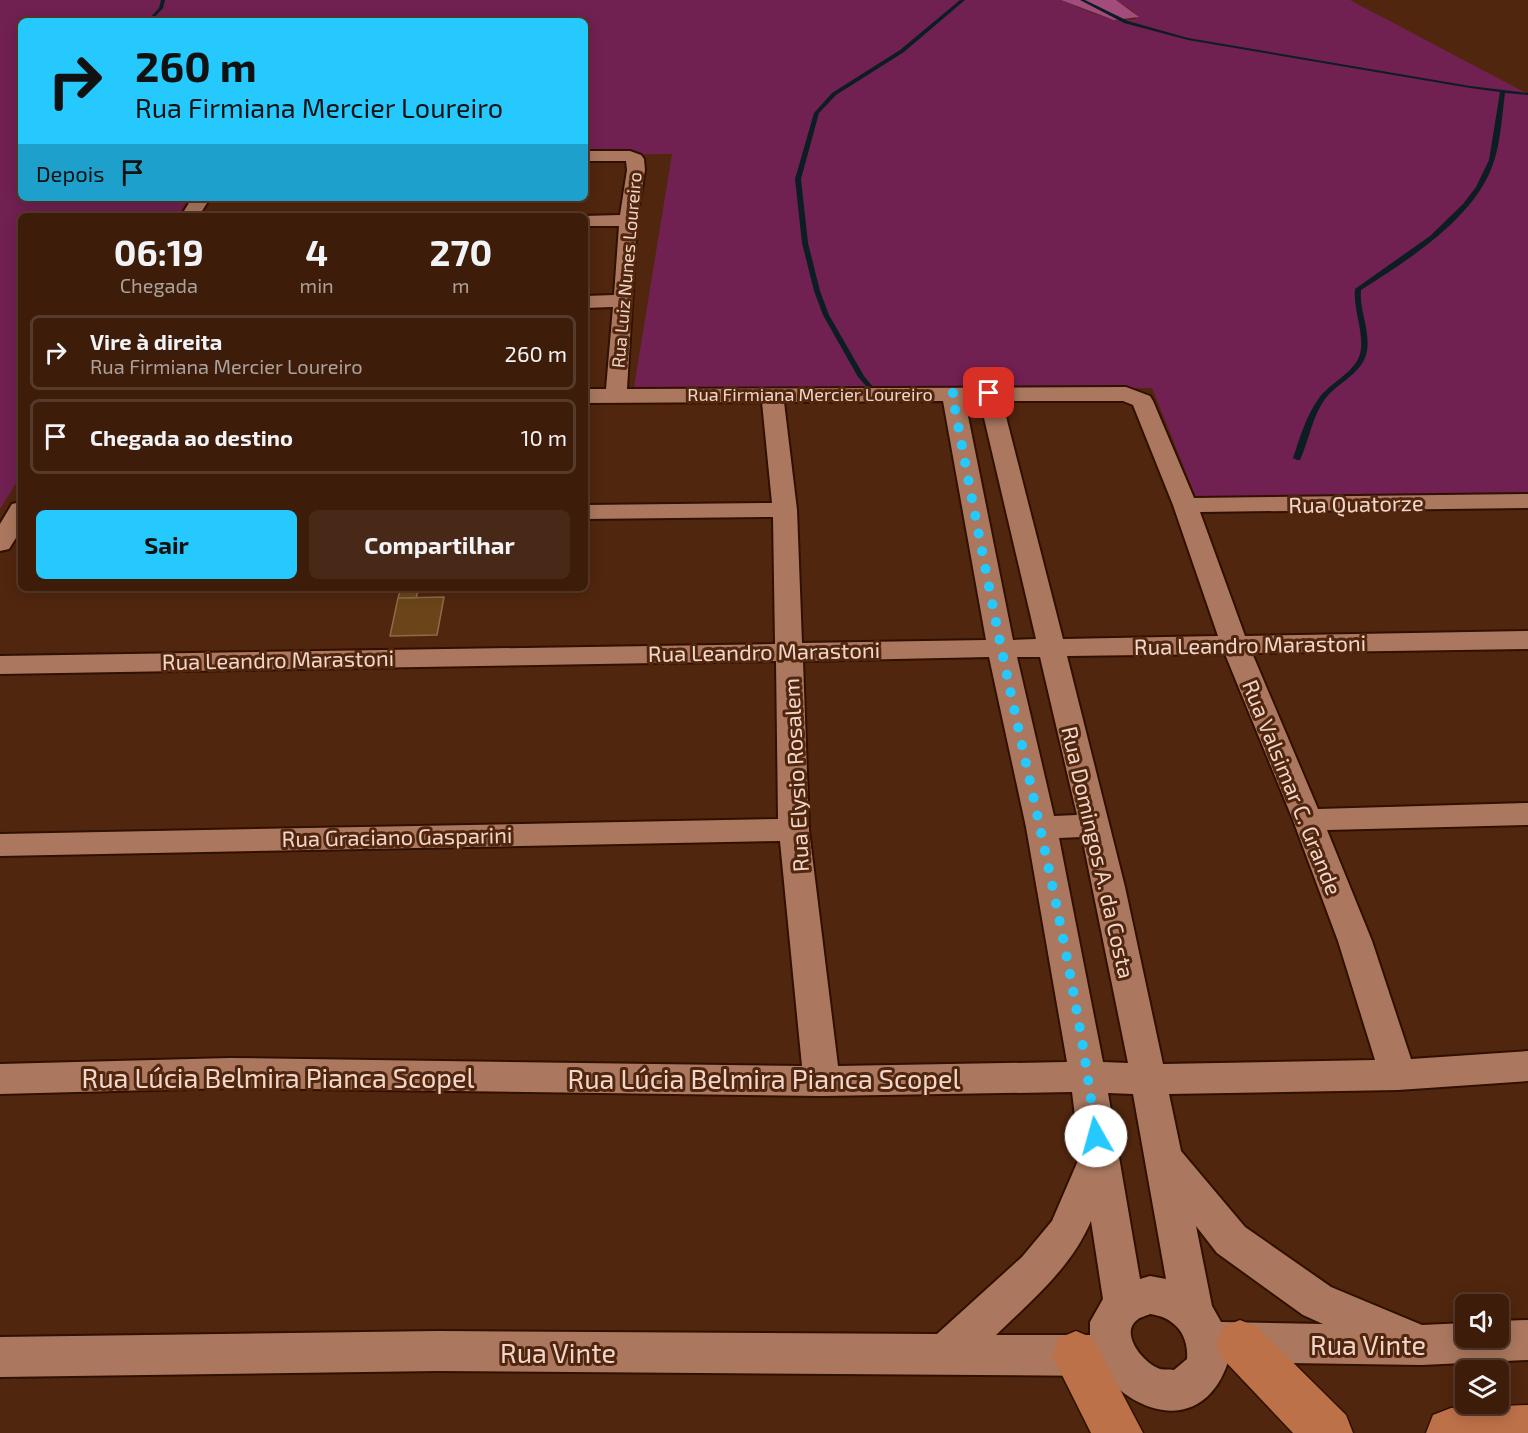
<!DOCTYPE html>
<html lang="pt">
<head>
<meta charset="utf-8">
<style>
	:root { --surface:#3d1c0a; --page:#482918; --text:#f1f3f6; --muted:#ada19c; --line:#563a2b; --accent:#25c9fe }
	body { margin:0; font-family:"Exo 2",sans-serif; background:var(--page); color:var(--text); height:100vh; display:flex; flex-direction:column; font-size:22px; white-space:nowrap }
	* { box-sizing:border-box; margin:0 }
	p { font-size:20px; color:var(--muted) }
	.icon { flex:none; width:33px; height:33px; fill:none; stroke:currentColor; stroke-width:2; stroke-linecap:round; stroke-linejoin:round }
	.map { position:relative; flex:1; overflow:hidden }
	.panel { position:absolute; left:18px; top:213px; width:570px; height:378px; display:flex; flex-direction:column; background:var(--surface); border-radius:9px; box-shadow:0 3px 15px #0003,0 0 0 2px var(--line) }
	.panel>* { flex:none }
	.guide { position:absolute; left:18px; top:18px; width:570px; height:183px; border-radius:9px; box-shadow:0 3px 15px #0003,0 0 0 2px var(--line); background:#25c9fe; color:#111; overflow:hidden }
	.tools { position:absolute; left:1455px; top:1294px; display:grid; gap:12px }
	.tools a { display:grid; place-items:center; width:54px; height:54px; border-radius:9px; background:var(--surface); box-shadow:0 3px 15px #0003,0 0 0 2px var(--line); font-size:30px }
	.pin { position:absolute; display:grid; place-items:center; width:51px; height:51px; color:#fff; margin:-26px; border-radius:12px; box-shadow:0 3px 9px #0006 }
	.me { position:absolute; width:66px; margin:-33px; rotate:353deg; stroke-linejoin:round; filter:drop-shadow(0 0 4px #0008) }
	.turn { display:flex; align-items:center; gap:21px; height:126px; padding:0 18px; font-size:27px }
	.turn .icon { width:78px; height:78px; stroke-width:2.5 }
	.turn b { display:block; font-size:42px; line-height:51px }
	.then { display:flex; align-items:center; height:57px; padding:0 18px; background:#0003; gap:12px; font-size:22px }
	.eta { display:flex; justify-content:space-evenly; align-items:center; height:102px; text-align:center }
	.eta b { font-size:36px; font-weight:700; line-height:42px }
	.button { display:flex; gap:12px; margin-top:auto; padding:12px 18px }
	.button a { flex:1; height:69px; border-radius:9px; background:var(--accent); color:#111; font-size:24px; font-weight:700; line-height:69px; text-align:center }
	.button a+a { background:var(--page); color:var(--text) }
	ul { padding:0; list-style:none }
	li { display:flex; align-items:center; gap:18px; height:75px; margin:0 12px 9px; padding:0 6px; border:3px solid var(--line); border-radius:9px }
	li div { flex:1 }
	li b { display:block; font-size:22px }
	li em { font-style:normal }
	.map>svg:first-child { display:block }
	.green { fill:#712052 }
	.forest { fill:#a24c7d }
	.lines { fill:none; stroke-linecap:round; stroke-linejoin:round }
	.stream { fill:#0d1d24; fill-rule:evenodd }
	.building { fill:#6a451a; stroke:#906b43; stroke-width:1.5 }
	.street-casing { stroke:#301001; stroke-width:4 }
	.primary-casing { stroke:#301001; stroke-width:3 }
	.street { fill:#ab785f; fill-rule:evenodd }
	.primary { fill:#bd7149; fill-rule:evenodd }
	.route { stroke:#25c9fe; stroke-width:10; stroke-dasharray:0 18 }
	.labels { text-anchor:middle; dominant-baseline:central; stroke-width:6; stroke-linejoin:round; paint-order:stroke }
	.far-street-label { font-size:18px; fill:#f2d6c9; stroke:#51260e }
	.street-label { font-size:22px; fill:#f2d6c9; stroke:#51260e }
	.near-street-label { font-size:27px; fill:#f2d6c9; stroke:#51260e }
</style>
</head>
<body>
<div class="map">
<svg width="1528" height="1433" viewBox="0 0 1528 1433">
	<rect width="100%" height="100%" fill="#51260e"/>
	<path class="green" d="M0 0H1061C1086 10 1109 23 1136 19L1134 12 1116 0H1350L1528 94V501L1199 505 1152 388 633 393 672 154 585 155V21H21V198H189L178 216H21V475L0 509Z"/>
	<path class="forest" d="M1061 0H1116L1139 17 1114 20Z"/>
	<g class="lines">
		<path class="stream" d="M161 0H165L163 8 151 21H147L159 8Z
			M960 0H965L904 52 836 95 819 113 801 179 808 243 820 291 829 315 864 376 873 387 870 389 868 388 858 377 823 315 814 291 802 243 795 179 814 113 832 93 900 50Z
			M1080 0H1085L1128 21 1188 38 1470 86 1528 93V95L1505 93C1502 115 1501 139 1494 161 1477 217 1408 260 1361 290 1359 311 1372 334 1366 355 1360 375 1337 383 1325 399 1312 417 1309 440 1300 460H1297L1293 458C1300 437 1306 416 1319 398 1330 383 1355 372 1360 354 1365 334 1353 310 1355 289L1430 236 1463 204 1476 187 1489 160 1500 92 1470 88 1188 40 1124 23Z"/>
	</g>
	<path class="building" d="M401 588H419L416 598H398Z
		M444 597 437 635 390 636 398 598Z"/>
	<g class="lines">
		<g class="street-casing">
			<path id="street" d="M585 151H630L641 155 644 159 645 170 637 220 627 389 1126 387 1150 396 1153 401 1194 498 1528 494V508L1200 512 1245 636 1528 631V649L1252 653 1318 809 1528 803V825L1327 830 1372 941 1411 1059 1528 1051V1081L1398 1090 1169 1094 1181 1151 1245 1227 1331 1287 1422 1325 1466 1323V1338H1498V1321L1528 1320V1360L1422 1365 1228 1362C1206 1428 1146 1421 1105 1376L438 1371 0 1377V1337L438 1331 937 1334 1022 1257 1052 1221 1080 1156 1072 1092 822 1096 230 1088 0 1094V1064L230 1058 802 1066 780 841 0 856V834L778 819 776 661 0 674V656L775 644 773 517 585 519V505L772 503 762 402 585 403V389H606L613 307 585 308V296L614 295 619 226H585V216H583L620 215 627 170 626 161H585ZM943 401 986 640 802 643 797 510 784 402ZM965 401H980L1036 639 1013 640ZM1002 401H1123L1133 405 1173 505 1218 636 1063 639ZM1225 654 1293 820 1338 941 1375 1060 1163 1064 1125 887 1067 656ZM989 657 1026 827 1067 1062 838 1066 809 830 803 661ZM1017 657H1040L1077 815 1054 816ZM1082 837 1128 1063 1103 1062 1059 838ZM1108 1093 1133 1094 1166 1279 1150 1276 1140 1279ZM1091 1221 1103 1299 1090 1322V1335H996C1032 1300 1071 1268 1091 1221ZM1196 1226 1217 1253 1303 1315 1323 1324 1221 1322 1212 1306ZM1150 1314C1174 1317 1189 1334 1187 1359L1174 1370C1170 1369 1164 1370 1160 1369 1144 1364 1119 1334 1137 1320 1140 1317 1146 1316 1150 1314Z
				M192 198H210L199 216H181Z
				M21 502V530L9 549 0 551V524L12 504Z"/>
		</g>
		<g class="primary-casing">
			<path id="primary" d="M1240 1320 1257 1327 1346 1415 1353 1433H1293L1223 1359 1216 1343 1223 1327Z
				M1076 1331 1093 1338 1143 1433H1091L1052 1355 1059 1338Z
				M1528 1405V1433H1426L1433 1415 1451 1408Z"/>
		</g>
		<use href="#street" class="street"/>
		<use href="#primary" class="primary"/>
	</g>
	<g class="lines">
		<path class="route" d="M989 393H952C968 478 984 563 1001 647 1035 810 1075 971 1096 1136"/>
	</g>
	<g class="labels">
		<g class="far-street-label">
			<text transform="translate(626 270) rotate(-85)">Rua Luiz Nunes Loureiro</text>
			<text x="810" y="394">Rua Firmiana Mercier Loureiro</text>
		</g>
		<g class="street-label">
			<text transform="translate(1356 503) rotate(-1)">Rua Quatorze</text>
			<text transform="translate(1250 644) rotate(-1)">Rua Leandro Marastoni</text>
			<text transform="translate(764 651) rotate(-1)">Rua Leandro Marastoni</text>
			<text transform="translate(278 659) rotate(-1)">Rua Leandro Marastoni</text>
			<text transform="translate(795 775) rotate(-93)">Rua Elysio Rosalem</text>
			<text transform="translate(1293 787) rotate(68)">Rua Valsimar C. Grande</text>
			<text transform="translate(397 836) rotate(-1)">Rua Graciano Gasparini</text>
			<text transform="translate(1099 852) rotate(77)">Rua Domingos A. da Costa</text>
		</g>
		<g class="near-street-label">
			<text x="278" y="1077">Rua Lúcia Belmira Pianca Scopel</text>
			<text x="764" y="1078">Rua Lúcia Belmira Pianca Scopel</text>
			<text x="1368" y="1344">Rua Vinte</text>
			<text x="558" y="1352">Rua Vinte</text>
		</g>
	</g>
</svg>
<div class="tools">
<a><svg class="icon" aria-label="sound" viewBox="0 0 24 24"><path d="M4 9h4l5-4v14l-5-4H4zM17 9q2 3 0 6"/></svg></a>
<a><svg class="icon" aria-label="layers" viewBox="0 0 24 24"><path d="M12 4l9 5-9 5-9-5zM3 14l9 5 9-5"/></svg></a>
</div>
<div class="pin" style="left:989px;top:393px;background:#d93025"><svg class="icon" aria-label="arrive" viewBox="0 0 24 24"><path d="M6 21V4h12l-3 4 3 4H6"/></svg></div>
<svg class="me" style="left:1096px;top:1136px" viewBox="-20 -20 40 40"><circle r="19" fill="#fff"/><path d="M0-13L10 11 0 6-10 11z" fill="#25c9fe"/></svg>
<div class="guide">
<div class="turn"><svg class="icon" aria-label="right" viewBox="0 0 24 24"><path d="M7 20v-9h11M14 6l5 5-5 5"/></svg><div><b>260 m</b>Rua Firmiana Mercier Loureiro</div></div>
<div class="then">Depois<svg class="icon" aria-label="arrive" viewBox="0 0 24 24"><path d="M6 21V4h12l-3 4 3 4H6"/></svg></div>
</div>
<section class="panel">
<div class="eta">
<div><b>06:19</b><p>Chegada</p></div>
<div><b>4</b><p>min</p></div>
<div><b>270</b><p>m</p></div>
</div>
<ul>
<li><svg class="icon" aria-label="right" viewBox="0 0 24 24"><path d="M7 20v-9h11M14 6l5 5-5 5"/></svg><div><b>Vire à direita</b><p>Rua Firmiana Mercier Loureiro</p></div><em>260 m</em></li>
<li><svg class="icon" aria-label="arrive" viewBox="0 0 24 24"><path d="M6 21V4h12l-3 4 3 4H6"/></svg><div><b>Chegada ao destino</b></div><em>10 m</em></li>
</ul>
<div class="button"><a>Sair</a><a>Compartilhar</a></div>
</section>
</div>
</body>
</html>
